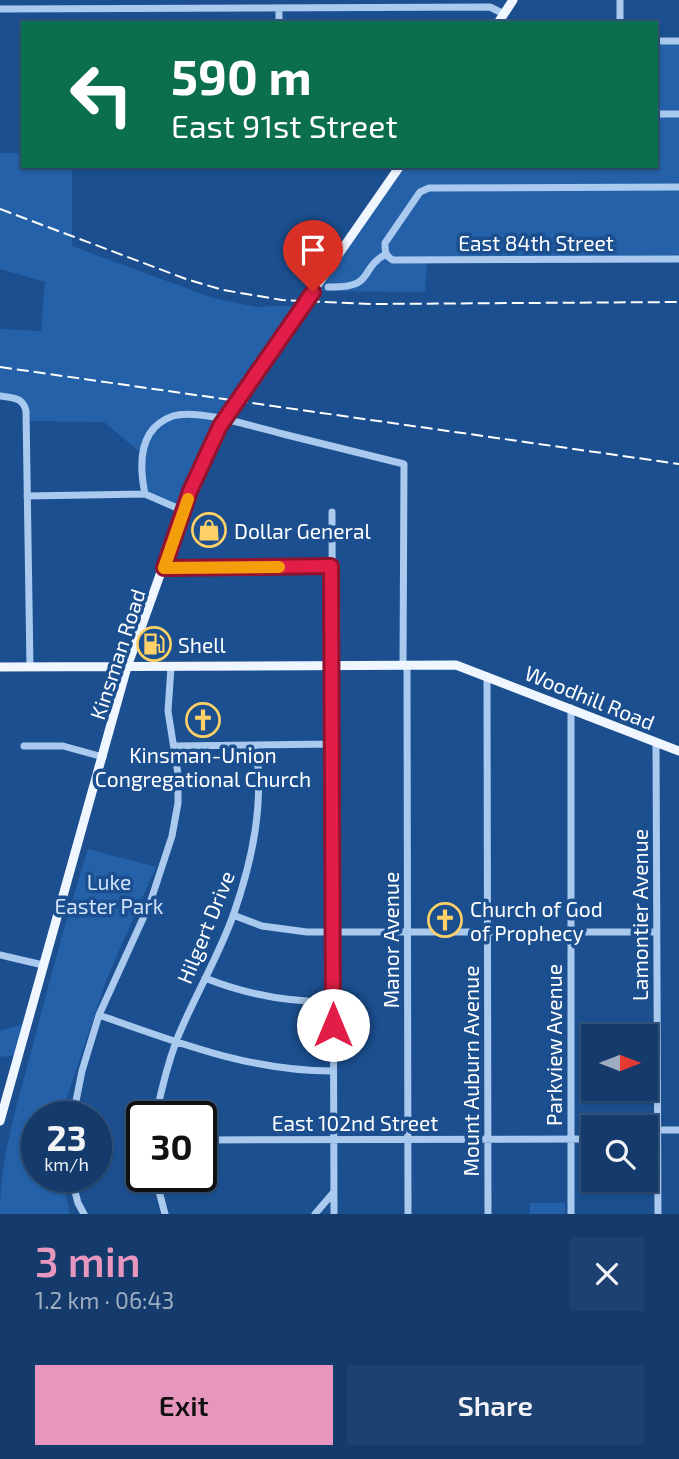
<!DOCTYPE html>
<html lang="en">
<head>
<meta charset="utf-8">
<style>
	:root { --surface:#143b6b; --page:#1d4271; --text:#f1f3f6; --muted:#9dadc1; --line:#33557e; --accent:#e797bd }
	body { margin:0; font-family:"Exo 2",sans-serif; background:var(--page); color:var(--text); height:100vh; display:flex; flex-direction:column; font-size:26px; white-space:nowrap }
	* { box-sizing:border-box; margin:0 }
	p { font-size:23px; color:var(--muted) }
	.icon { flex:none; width:38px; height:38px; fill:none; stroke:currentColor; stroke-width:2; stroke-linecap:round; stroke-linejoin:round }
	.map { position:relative; height:1214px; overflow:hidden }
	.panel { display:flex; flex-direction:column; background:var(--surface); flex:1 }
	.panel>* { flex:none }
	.guide { position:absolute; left:21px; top:21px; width:637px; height:147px; border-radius:0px; box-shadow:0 2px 5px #0004,0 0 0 2px var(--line); background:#0b6e4f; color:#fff; overflow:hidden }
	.needle { width:46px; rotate:90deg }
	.fabs { position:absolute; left:581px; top:1024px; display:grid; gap:14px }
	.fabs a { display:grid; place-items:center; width:77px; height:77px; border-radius:0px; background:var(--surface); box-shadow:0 2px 5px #0004,0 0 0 2px var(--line); font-size:35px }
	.speed { position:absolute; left:21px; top:1101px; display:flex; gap:14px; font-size:35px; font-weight:700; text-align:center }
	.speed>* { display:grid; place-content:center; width:91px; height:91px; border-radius:50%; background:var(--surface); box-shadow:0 2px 5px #0004,0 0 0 2px var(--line); line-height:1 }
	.speed small { font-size:18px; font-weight:400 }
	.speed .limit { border:4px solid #111; border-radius:10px; background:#fff; color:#111 }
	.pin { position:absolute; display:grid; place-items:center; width:60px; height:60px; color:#fff; margin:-72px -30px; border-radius:50% 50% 50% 0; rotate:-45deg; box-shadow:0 0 7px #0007 }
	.pin .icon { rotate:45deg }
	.me { position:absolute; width:77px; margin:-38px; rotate:0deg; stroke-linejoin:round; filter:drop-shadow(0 0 5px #0008) }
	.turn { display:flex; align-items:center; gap:24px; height:147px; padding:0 35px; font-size:32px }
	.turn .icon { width:91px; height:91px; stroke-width:2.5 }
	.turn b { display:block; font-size:49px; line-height:60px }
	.round { display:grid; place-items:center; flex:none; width:74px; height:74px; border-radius:0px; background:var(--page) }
	.headline { display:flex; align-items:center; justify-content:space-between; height:119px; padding:0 35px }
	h1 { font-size:42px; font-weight:600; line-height:52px; color:var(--accent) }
	.cta { display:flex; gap:14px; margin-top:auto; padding:14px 35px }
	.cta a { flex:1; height:80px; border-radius:0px; background:var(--accent); color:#111; font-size:28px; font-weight:600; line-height:80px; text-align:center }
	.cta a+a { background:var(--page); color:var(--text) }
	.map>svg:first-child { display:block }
	.green { fill:#2461a8 }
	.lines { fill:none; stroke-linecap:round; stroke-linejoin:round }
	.minor { stroke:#a9c9ee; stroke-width:7 }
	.major { stroke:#f0f6ff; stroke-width:9 }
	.rail { stroke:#fff; stroke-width:2; stroke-dasharray:12 5; stroke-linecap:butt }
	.major-bridge { stroke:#f0f6ff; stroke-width:9 }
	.route-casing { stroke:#92132f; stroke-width:18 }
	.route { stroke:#e11d48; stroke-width:12 }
	.slow { stroke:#f59e0b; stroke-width:12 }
	.labels { text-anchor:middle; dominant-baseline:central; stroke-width:7; stroke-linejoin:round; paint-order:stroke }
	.street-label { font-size:21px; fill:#fff; stroke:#1b4f8f }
	.poi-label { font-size:21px; fill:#fff; stroke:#1b4f8f; text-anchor:start }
	.park-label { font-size:21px; fill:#cfe3fa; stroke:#1b4f8f }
</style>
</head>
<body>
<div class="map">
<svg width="679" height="1214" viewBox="0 0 679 1214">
	<rect width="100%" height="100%" fill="#1b4f8f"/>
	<path class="green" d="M656 41H679V262L427 263 425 292 313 291 400 166H656Z
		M22 116 23 166H72V246L213 298 257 307 303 305 220 426 184 511 145 494 142 454 104 422 26 421 24 403 0 396V329L41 331 45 282 0 269V153H22Z
		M88 849 156 867 107 978 66 1100V1116H37V1176H65V1191L70 1214H0C0 1161 16 1108 30 1056 48 987 66 918 88 849Z
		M27 1023 18 1055 0 1057V1031Z
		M530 1203H565V1214H530Z"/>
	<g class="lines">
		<path class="minor" d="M0 9 490 7 504 14
			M279 9V23
			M620 23V0
			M656 41H679
			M656 114H679
			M679 187 429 188 420 192 385 243C385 251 385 256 393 260L679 259
			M328 287C377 288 357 270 386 254
			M0 396C13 398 23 397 26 411L30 667
			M145 494C139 465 138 428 173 416 198 408 257 428 283 434 324 444 364 454 404 464L403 665
			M27 496 145 494 184 511
			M332 512 334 1214
			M164 568 331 566
			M407 665 408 1214
			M487 676 488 1214
			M571 708V1214
			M656 742 658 1214
			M24 746H63L103 757
			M175 746 332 744
			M233 915 262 926 307 932H657
			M0 955 43 965
			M205 978C247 995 287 1002 333 1002
			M99 1015C176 1042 249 1071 332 1071
			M73 1116 82 1071 99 1015 150 903 172 836 178 803V774L168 711 171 667
			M156 1116C161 1091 168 1063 177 1039 194 997 219 956 234 913 253 858 264 804 256 746
			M646 1130H679
			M201 1140 593 1139
			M71 1176 78 1203 84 1214
			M155 1176 165 1214
			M315 1214 333 1193"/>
		<path class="major" d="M498 23 513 0
			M327 271 400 166
			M0 667 456 665 679 751
			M0 1121 127 667 190 491 220 426"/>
		<path class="rail" d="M0 209 186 279 223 290 282 300 371 304 679 302
			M0 367 679 464"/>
		<path class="major-bridge" d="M220 426 327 271"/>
	</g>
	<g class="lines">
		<g class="route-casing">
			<path id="route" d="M313 292 220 426 190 491 164 568 331 566 333 1025"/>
		</g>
		<use href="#route" class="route"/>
		<path class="slow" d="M188 499 164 568 279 567"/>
	</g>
	<defs>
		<g id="shop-ring" transform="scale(1.75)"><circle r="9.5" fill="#1b4f8f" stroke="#ffd166" stroke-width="1.5"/><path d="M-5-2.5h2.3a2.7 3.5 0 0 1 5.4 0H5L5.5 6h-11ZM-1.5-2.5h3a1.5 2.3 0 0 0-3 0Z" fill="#ffd166"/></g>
		<g id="fuel-ring" transform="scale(1.75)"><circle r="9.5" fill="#1b4f8f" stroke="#ffd166" stroke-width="1.5"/><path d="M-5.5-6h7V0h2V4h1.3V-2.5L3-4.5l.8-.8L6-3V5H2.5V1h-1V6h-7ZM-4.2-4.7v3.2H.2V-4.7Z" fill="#ffd166"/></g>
		<g id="church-ring" transform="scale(1.75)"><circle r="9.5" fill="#1b4f8f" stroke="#ffd166" stroke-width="1.5"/><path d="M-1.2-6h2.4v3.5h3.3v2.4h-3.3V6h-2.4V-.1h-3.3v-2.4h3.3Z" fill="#ffd166"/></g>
	</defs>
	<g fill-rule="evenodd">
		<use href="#shop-ring" x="209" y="530"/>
		<use href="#fuel-ring" x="154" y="644"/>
		<use href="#church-ring" x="203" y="720"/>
		<use href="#church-ring" x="445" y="920"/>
	</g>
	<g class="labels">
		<g class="street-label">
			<text x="536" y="242">East 84th Street</text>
			<text transform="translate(117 654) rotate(-72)">Kinsman Road</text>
			<text transform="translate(590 697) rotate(22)">Woodhill Road</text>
			<text transform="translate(639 915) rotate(-90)">Lamontier Avenue</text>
			<text transform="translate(205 927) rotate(-68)">Hilgert Drive</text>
			<text transform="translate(390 940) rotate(-90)">Manor Avenue</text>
			<text transform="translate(553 1045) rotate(-90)">Parkview Avenue</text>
			<text transform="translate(470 1071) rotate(-90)">Mount Auburn Avenue</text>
			<text x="355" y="1122">East 102nd Street</text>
		</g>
		<g class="poi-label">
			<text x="234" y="530">Dollar General</text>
			<text x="178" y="644">Shell</text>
			<text x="203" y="754" text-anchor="middle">Kinsman-Union<tspan x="203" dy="24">Congregational Church</tspan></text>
			<text x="470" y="908">Church of God<tspan x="470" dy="24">of Prophecy</tspan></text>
		</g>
		<g class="park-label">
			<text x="109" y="881">Luke<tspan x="109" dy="24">Easter Park</tspan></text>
		</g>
	</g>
</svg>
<div class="fabs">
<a><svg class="needle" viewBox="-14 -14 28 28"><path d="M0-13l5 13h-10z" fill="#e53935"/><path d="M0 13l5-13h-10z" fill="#9dadc1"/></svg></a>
<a><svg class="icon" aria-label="search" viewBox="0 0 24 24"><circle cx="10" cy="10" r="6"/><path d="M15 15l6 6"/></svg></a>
</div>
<div class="speed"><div>23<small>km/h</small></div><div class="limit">30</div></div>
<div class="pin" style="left:313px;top:292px;background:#d93025"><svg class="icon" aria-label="arrive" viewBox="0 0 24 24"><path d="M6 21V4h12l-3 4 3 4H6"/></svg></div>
<svg class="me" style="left:333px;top:1025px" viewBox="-20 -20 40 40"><circle r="19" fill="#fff"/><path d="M0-13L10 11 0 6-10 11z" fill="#e11d48"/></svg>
<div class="guide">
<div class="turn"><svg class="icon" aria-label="left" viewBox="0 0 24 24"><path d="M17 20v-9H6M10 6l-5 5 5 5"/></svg><div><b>590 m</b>East 91st Street</div></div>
</div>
</div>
<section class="panel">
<div class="headline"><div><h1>3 min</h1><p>1.2 km · 06:43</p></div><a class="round"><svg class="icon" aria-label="close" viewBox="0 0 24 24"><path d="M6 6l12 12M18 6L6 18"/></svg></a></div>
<div class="cta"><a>Exit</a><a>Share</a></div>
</section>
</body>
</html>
